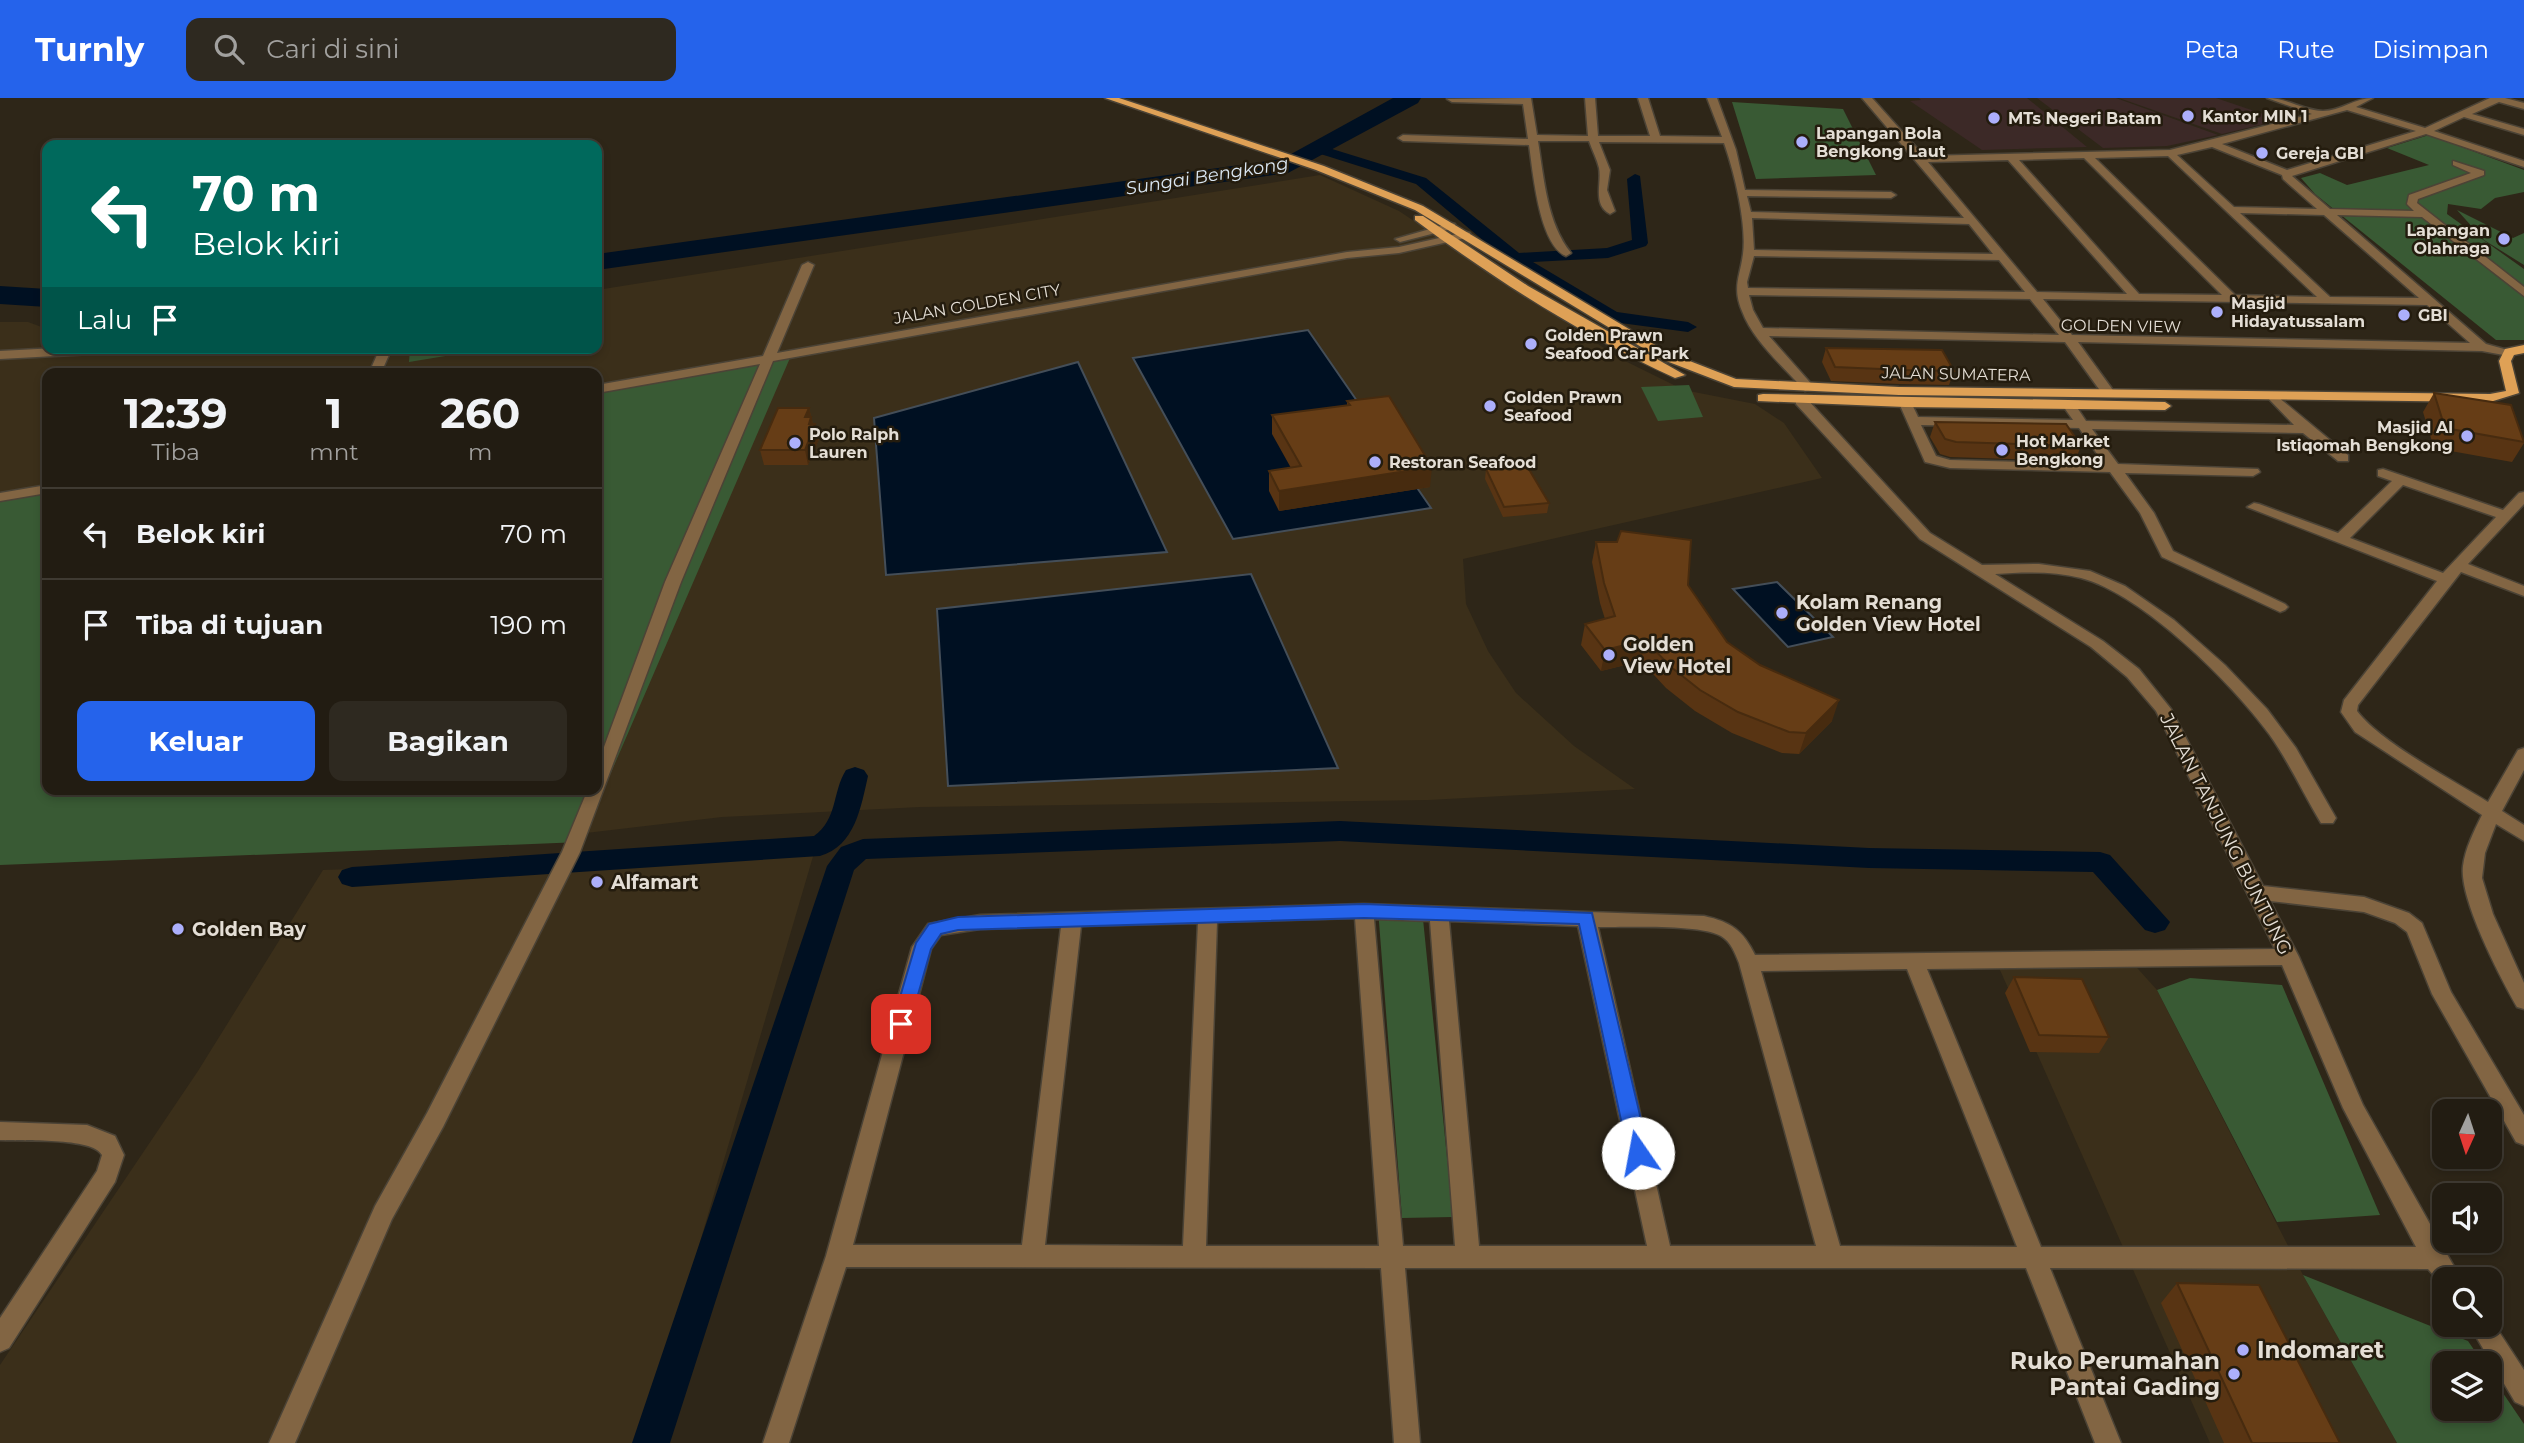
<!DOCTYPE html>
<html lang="id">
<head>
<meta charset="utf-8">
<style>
	:root { --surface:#221c12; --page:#2e2920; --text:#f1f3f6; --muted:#a2a19f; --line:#3f3a32; --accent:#2563eb }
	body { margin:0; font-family:Montserrat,sans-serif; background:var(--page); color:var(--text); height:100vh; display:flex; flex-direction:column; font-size:26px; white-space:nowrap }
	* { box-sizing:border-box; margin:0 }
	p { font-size:23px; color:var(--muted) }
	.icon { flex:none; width:38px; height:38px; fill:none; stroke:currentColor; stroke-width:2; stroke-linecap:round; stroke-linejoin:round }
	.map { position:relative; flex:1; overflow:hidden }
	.details { position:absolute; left:42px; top:270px; width:560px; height:427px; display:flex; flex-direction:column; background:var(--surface); border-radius:14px; box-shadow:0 4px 10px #0003,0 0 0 2px var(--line) }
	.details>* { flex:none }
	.hud { position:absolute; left:42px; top:42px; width:560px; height:214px; border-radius:14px; box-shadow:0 4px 10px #0003,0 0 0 2px var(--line); background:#00695c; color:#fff; overflow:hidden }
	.needle { width:46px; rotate:183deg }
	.fabs { position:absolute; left:2432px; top:1001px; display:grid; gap:14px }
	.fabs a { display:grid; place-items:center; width:70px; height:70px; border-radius:14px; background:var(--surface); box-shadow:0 4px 10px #0003,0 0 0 2px var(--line); font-size:35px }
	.pin { position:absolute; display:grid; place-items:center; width:60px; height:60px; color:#fff; margin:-30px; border-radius:14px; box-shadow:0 4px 10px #0006 }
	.me { position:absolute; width:77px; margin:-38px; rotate:348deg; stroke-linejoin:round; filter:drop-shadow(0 0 5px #0008) }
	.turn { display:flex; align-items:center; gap:24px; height:147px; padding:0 35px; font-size:32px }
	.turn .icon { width:91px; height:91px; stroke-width:2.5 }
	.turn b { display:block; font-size:49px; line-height:60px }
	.then { display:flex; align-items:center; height:66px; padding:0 35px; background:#0003; gap:14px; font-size:26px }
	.eta { display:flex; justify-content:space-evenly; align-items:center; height:119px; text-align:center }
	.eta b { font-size:42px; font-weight:700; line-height:49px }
	.primary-button { display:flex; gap:14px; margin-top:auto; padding:14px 35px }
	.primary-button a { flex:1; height:80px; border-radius:14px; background:var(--accent); color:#fff; font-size:28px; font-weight:700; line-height:80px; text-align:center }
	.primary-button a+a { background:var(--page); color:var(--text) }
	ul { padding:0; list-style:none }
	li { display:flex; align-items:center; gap:21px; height:91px; padding:0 35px; border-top:2px solid var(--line) }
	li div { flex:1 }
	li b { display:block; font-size:26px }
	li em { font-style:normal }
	header { display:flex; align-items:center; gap:42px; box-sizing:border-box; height:98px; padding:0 35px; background:var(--accent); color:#fff }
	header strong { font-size:33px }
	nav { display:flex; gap:38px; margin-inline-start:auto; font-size:24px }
	.search { width:490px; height:63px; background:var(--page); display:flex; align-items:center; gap:18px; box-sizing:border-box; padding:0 24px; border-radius:14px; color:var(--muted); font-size:26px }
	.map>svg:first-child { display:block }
	.built { fill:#3b2f1a; fill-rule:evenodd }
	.industrial { fill:#3c2927 }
	.green { fill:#395a34 }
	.water { fill:#001022; stroke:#444e58; stroke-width:2 }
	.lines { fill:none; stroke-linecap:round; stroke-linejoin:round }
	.canal { fill:#001022; fill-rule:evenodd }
	.river { fill:#001022; fill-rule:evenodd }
	.minor-casing { stroke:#4b4336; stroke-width:3 }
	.major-casing { stroke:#4b4336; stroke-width:3 }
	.minor { fill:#826543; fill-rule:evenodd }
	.major { fill:#dfa156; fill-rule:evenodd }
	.wall { fill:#583413 }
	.shaded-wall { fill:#472b0f }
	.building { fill:#663d16; stroke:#472b0f; stroke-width:2 }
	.route { fill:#2563eb; stroke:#184099; stroke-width:2 }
	.poi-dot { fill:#acaffb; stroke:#241c0e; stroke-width:2.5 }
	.labels { text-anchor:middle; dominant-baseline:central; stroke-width:5; stroke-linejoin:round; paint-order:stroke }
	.far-poi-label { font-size:16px; font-weight:bold; fill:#e4ded5; stroke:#241c0e; text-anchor:start }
	.far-street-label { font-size:16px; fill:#e4ded5; stroke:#241c0e }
	.far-water-label { font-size:18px; font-style:italic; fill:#d9e6f2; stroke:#241c0e }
	.poi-label { font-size:19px; font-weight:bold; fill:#e4ded5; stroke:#241c0e; text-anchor:start }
	.street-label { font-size:19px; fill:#e4ded5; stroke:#241c0e }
	.near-poi-label { font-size:23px; font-weight:bold; fill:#e4ded5; stroke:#241c0e; text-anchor:start }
</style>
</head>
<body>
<header>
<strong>Turnly</strong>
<div class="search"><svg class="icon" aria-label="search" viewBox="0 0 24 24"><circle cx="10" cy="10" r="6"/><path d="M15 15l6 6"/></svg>Cari di sini</div>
<nav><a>Peta</a><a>Rute</a><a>Disimpan</a></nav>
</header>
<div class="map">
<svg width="2524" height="1345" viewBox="0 0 2524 1345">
	<rect width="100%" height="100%" fill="#2e2618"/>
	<path class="built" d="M1320 77 1399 113 1619 260 1684 292 1755 306 1784 325 1822 380 1463 461 1466 506 1488 553 1516 595 1574 648 1635 691 1428 702 920 709 722 719 586 735 0 753V224H28L47 231V250H597V192ZM47 275H597V691H47Z
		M814 755 641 1345H0V1267L198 973 323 772Z
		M2120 851 2157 892 2303 1177 2397 1345H2210L1992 854Z"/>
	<path class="industrial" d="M1919 0H2027L2087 49 1982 52 1910 3 1921 2Z
		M2037 0H2116L2218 37 2167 48 2103 50Z
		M2119 0H2216L2281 22 2222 36Z"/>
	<path class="green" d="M1732 4 1843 11 1876 77 1756 81Z
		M2429 37 2524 72V94L2495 100 2481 111 2448 106 2447 116 2524 171V242H2496L2315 96 2301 80 2320 75 2347 87 2429 67 2387 50Z
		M2457 112 2513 140 2524 135V167L2484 142Z
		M410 250H494L409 264Z
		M790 260 581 744 0 767V401L47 393V691H597V294Z
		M1689 287 1703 319 1658 323 1641 289Z
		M1378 811H1422L1453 1119 1402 1120Z
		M2190 880 2282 887 2380 1117 2277 1124 2157 892Z
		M2303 1177 2468 1243 2483 1265H2445V1311H2490V1276L2524 1326V1345H2397Z"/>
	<path class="water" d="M1308 232 1431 410 1233 441 1133 260Z
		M1078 264 1167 454 886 477 874 320Z
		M1251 476 1338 670 948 688 937 511Z
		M1777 484 1833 539 1788 549 1733 491Z"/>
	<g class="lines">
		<path class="canal" d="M1316 46 1426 80 1519 155 1607 150 1632 142 1627 81 1635 76 1640 78 1648 145 1646 148 1608 160 1533 164 1617 214 1688 224 1697 229 1688 234 1613 224 1592 217 1509 164 1416 86 1311 53V47Z
			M855 669 864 672 868 678C861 709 855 748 820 758L352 789 342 786 338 779 342 772 352 769 814 738C838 721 832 694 846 672Z
			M1340 723 1869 750 2100 754 2110 757 2170 824 2165 832 2155 835 2145 832 2093 774 1869 770 1340 743 866 761 854 772 670 1345H632L827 768 841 749 863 741Z"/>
		<path class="river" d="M1393 0H1421L1418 5 1288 75 597 172V156L1282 61Z
			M0 188 47 191V209L0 206Z"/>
		<g class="minor-casing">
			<path id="minor" d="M1531 0 1537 37 1588 38 1585 0H1595L1598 38H1650L1638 0H1648L1660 38 1722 39 1707 0H1717L1736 52 1745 92 1891 94 1896 97 1891 100 1747 98 1751 114 1964 120 1862 0H1872L1924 58 2170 52 2312 16 2267 0C2287 0 2305 13 2323 13 2340 13 2355 0 2373 0L2356 9 2425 30 2490 0H2505L2524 5V11L2499 4 2472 16 2524 31V37L2464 19 2434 33 2524 63V69L2426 36 2292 78 2330 111 2414 113 2407 106 2409 97 2471 75 2453 67V63L2484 73V77L2418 101 2417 105 2524 189V198L2422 119 2337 117 2486 246 2515 254 2509 258 2482 253 2078 244 2115 295 2109 299 2104 298 2065 244 1769 238 1815 290 1805 293C1783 268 1753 243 1742 213 1732 189 1740 179 1743 156 1747 126 1734 73 1724 45L1599 44 1610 72 1607 92 1615 113 1610 116C1592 107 1602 85 1599 70 1597 61 1592 52 1589 43H1538C1544 81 1547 125 1571 155L1566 158C1539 147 1533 74 1529 47L1403 43 1398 40 1403 37 1528 41 1523 6 1452 4 1447 1ZM2347 12 2416 33 2287 72 2222 46ZM2212 49 2282 77 2283 81 2317 111 2234 109 2177 57ZM2168 58 2317 199 2235 197 2095 60ZM2084 60 2222 197 2139 196 2019 62ZM2008 62 2127 196 2037 194 1928 64ZM2240 115 2324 117 2419 200 2330 199ZM1752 120 1969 126 1993 156 1754 152ZM1754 158 1999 162 2025 194 1748 190 1747 184ZM1749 197 2030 201 2059 237 1763 230 1753 212ZM2043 201 2427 207 2470 245 2072 237Z
				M1451 125 1455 126V130L1400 144 1395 141Z
				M1466 134 1470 135V139L1399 155 1347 160 773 263 681 484 580 754 443 1029 392 1121 295 1345H269L375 1108 427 1015 562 754 588 691H597V668L665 484 760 266 597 295V287L763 258 802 167 808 164 814 167 777 255 1347 154 1399 149Z
				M56 250H134L128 254 0 261V253Z
				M380 250H392L381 275H369Z
				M2272 294 2348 357V363H2338L2303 335 2092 331 2118 366 2258 371 2260 374 2253 378 2125 375 2154 415 2173 453 2285 506 2288 509 2285 512 2280 514 2162 459 2140 415 2110 374 1950 370 1925 364 1899 305 1900 302H1910L1918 319 2073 322 2063 308 2069 304 2074 305 2086 323 2294 327 2266 298ZM1921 327 2079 330 2104 366 1950 362 1936 358Z
				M1801 299 1806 300 1930 435 1982 467 2039 466 2090 473 2125 488 2174 522 2225 567 2267 611 2296 650 2336 720 2333 725H2321C2303 695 2289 664 2269 636 2232 585 2142 496 2081 480 2053 473 2024 474 1995 476L2103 543 2139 571 2171 611 2263 788 2364 799 2409 815 2422 825 2451 894 2524 1017V1047L2516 1044 2432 896 2407 834 2395 825 2364 814 2270 803 2299 859 2363 1007 2461 1181H2445V1190L2428 1171 2050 1170 2121 1345H2095L2026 1170H1405L1420 1345H1394L1381 1170 846 1169 789 1345H763L826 1158 912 849 928 826 980 817 1364 806 1704 818C1731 824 1743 832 1755 857L2275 851 2156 613 2127 579 2091 549 1920 441 1796 306V300ZM1355 820 1379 1148H1206L1217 824ZM1374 821 1430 823 1455 1148H1403ZM1449 823 1578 828 1647 1148H1479ZM1198 825 1183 1148 1045 1147 1081 828ZM1061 829 1022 1147H853L931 851 941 837 980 831ZM1598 829C1624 829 1702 826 1721 838 1731 844 1735 855 1739 865L1816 1148H1670ZM2282 867 2343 1010 2416 1149H2041L1927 871ZM1907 871 2017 1149 1840 1148 1761 873Z
				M2383 371 2503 412 2519 395 2524 394V406L2468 466 2524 488V498L2461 474 2358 607 2357 613C2381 645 2453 682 2488 704L2518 652 2524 650V672L2502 713 2524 727V743L2496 726 2485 755 2482 780 2493 816 2524 885V911L2517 909C2500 879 2459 801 2463 768 2465 751 2474 733 2482 717L2355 634 2341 614 2344 602 2437 483 2247 409 2254 405 2259 406 2338 435 2392 383 2378 378V372ZM2403 387 2496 419 2443 475 2350 440Z
				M47 387V395L0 403V395Z
				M0 1024 87 1027 115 1038 124 1057 115 1084 9 1250 0 1254V1220L97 1073 102 1057C93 1039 21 1043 0 1042Z
				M2490 1220 2524 1272V1308L2515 1304 2469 1227H2490Z"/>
		</g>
		<g class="major-casing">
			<path id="major" d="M1105 0H1119L1324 68 1423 108 1669 255 1736 281 1899 289 2490 296 2506 293 2499 263 2505 251 2524 247V255L2514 257 2511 263 2519 295 2490 304 1899 297 1734 289 1661 261 1415 112 1316 72Z
				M1415 118H1423L1528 188 1685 277 1675 280C1584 238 1495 182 1415 122Z
				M1763 296 2165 304 2171 308 2165 312 1905 309 1758 303V297Z"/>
		</g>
		<use href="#minor" class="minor"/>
		<use href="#major" class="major"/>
	</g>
	<path class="wall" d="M1826 250 1954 273 1949 287 1899 286 1831 283 1822 264Z
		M2434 295 2524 342V345L2512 364 2434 350 2423 314Z
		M1347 303 1430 389 1279 413 1269 393V373L1291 370 1272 336V317L1347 307Z
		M809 310 813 326 819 341 808 367H764L760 352Z
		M1935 324 2081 348 2075 363 1950 359 1940 356 1930 339Z
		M1486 371 1549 405 1547 415 1503 419 1485 381Z
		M1596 444 1688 487 1727 544 1832 623 1799 656 1782 655 1732 635 1695 613 1666 590 1641 563 1601 573 1581 547 1585 526 1605 521 1600 505 1592 464Z
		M2014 879 2109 939 2099 955 2030 954 2005 895Z
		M2177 1185 2340 1345H2224L2161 1205Z"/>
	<path class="shaded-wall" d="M809 310 814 330 815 326 819 341 808 367 805 352V319Z
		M1432 369 1430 389 1279 413V393Z
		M1645 542 1641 563 1601 573 1605 552Z
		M1839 602 1832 623 1799 656 1806 635Z"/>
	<path class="building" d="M1826 250 1942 252 1954 273 1904 272 1835 269Z
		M2434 295 2511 307 2524 344 2445 330Z
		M1389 298 1432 369 1279 393 1269 373 1301 368 1272 317 1350 307 1347 303Z
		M778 310H809L805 319H811L809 326H815L805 352H760Z
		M1935 324 2066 326 2081 348 1956 344 1945 341Z
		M1527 368 1549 405 1504 409 1486 371Z
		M1621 433 1691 442 1688 487 1727 544 1760 567 1839 602 1806 635 1789 634 1738 614 1700 592 1671 569 1645 542 1605 552 1585 526 1615 518 1604 485 1596 444H1617Z
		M2014 879 2082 881 2109 939 2039 937Z
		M2177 1185 2259 1187 2340 1345H2252Z"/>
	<path class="route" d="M1364 806 1592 815 1649 1055 1646 1061 1638 1064 1631 1061 1628 1055 1579 826 1364 820 958 832 941 836 931 851 908 932H895L892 926 916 845 929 826 958 819Z"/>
	<g class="poi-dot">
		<circle cx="2188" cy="18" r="7"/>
		<circle cx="1994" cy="20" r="7"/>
		<circle cx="1802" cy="44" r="7"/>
		<circle cx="2262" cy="55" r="7"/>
		<circle cx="2504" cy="141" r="7"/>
		<circle cx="2217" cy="214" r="7"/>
		<circle cx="2404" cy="217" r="7"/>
		<circle cx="1531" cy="246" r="7"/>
		<circle cx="1490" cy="308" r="7"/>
		<circle cx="2467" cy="338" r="7"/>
		<circle cx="795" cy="345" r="7"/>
		<circle cx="2002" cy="352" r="7"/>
		<circle cx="1375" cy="364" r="7"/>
		<circle cx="1782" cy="515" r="7"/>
		<circle cx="1609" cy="557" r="7"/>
		<circle cx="597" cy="784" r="7"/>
		<circle cx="178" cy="831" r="7"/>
		<circle cx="2243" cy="1252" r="7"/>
		<circle cx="2234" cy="1276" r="7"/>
	</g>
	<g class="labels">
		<g class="far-poi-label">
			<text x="2202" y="18">Kantor MIN 1</text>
			<text x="2008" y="20">MTs Negeri Batam</text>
			<text x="1816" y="35">Lapangan Bola<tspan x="1816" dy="18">Bengkong Laut</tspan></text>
			<text x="2276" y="55">Gereja GBI</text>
			<text x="2490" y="132" text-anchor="end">Lapangan<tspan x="2490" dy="18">Olahraga</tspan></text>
			<text x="2231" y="205">Masjid<tspan x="2231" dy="18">Hidayatussalam</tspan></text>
			<text x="2418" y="217">GBI</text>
			<text x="1545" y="237">Golden Prawn<tspan x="1545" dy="18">Seafood Car Park</tspan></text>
			<text x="1504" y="299">Golden Prawn<tspan x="1504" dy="18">Seafood</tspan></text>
			<text x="2453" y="329" text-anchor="end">Masjid Al<tspan x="2453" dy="18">Istiqomah Bengkong</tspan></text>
			<text x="809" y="336">Polo Ralph<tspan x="809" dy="18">Lauren</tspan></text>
			<text x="2016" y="343">Hot Market<tspan x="2016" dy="18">Bengkong</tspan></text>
			<text x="1389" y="364">Restoran Seafood</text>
		</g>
		<g class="far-street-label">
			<text transform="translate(977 206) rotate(-10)">JALAN GOLDEN CITY</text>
			<text transform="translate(2121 228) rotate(1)">GOLDEN VIEW</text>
			<text transform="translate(1956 276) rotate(1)">JALAN SUMATERA</text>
		</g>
		<g class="far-water-label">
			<text transform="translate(1207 78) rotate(-9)">Sungai Bengkong</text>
		</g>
		<g class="poi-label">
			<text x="1796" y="504">Kolam Renang<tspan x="1796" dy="22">Golden View Hotel</tspan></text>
			<text x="1623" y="546">Golden<tspan x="1623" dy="22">View Hotel</tspan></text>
			<text x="611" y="784">Alfamart</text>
			<text x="192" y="831">Golden Bay</text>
		</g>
		<g class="street-label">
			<text transform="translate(2226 736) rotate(63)">JALAN TANJUNG BUNTUNG</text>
		</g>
		<g class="near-poi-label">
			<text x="2257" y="1252">Indomaret</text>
			<text x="2220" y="1263" text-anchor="end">Ruko Perumahan<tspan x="2220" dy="26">Pantai Gading</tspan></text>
		</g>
	</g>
</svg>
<div class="fabs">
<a><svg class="needle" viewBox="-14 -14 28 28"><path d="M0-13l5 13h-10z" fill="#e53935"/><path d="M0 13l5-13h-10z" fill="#a2a19f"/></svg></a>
<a><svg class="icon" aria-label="sound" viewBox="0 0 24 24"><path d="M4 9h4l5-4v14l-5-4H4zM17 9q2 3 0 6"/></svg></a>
<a><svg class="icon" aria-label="search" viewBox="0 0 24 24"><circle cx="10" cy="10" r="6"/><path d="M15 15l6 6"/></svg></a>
<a><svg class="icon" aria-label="layers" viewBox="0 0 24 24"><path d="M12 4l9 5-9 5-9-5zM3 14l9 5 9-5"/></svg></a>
</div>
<div class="pin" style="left:901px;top:926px;background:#d93025"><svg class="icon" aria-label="arrive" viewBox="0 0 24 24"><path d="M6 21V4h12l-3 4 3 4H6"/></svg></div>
<svg class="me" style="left:1638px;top:1055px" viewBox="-20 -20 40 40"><circle r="19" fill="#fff"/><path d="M0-13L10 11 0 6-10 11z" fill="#2563eb"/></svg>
<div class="hud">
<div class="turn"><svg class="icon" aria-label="left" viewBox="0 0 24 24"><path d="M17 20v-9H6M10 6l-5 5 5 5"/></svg><div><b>70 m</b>Belok kiri</div></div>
<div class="then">Lalu<svg class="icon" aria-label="arrive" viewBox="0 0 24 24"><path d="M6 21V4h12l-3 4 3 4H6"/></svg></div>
</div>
<section class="details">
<div class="eta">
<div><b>12:39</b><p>Tiba</p></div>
<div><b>1</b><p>mnt</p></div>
<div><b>260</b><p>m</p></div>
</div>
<ul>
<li><svg class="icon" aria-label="left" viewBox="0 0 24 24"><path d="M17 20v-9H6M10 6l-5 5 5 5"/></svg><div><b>Belok kiri</b></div><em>70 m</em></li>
<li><svg class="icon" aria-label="arrive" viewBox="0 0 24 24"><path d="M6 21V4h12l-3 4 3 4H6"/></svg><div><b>Tiba di tujuan</b></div><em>190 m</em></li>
</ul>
<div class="primary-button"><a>Keluar</a><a>Bagikan</a></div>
</section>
</div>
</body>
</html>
